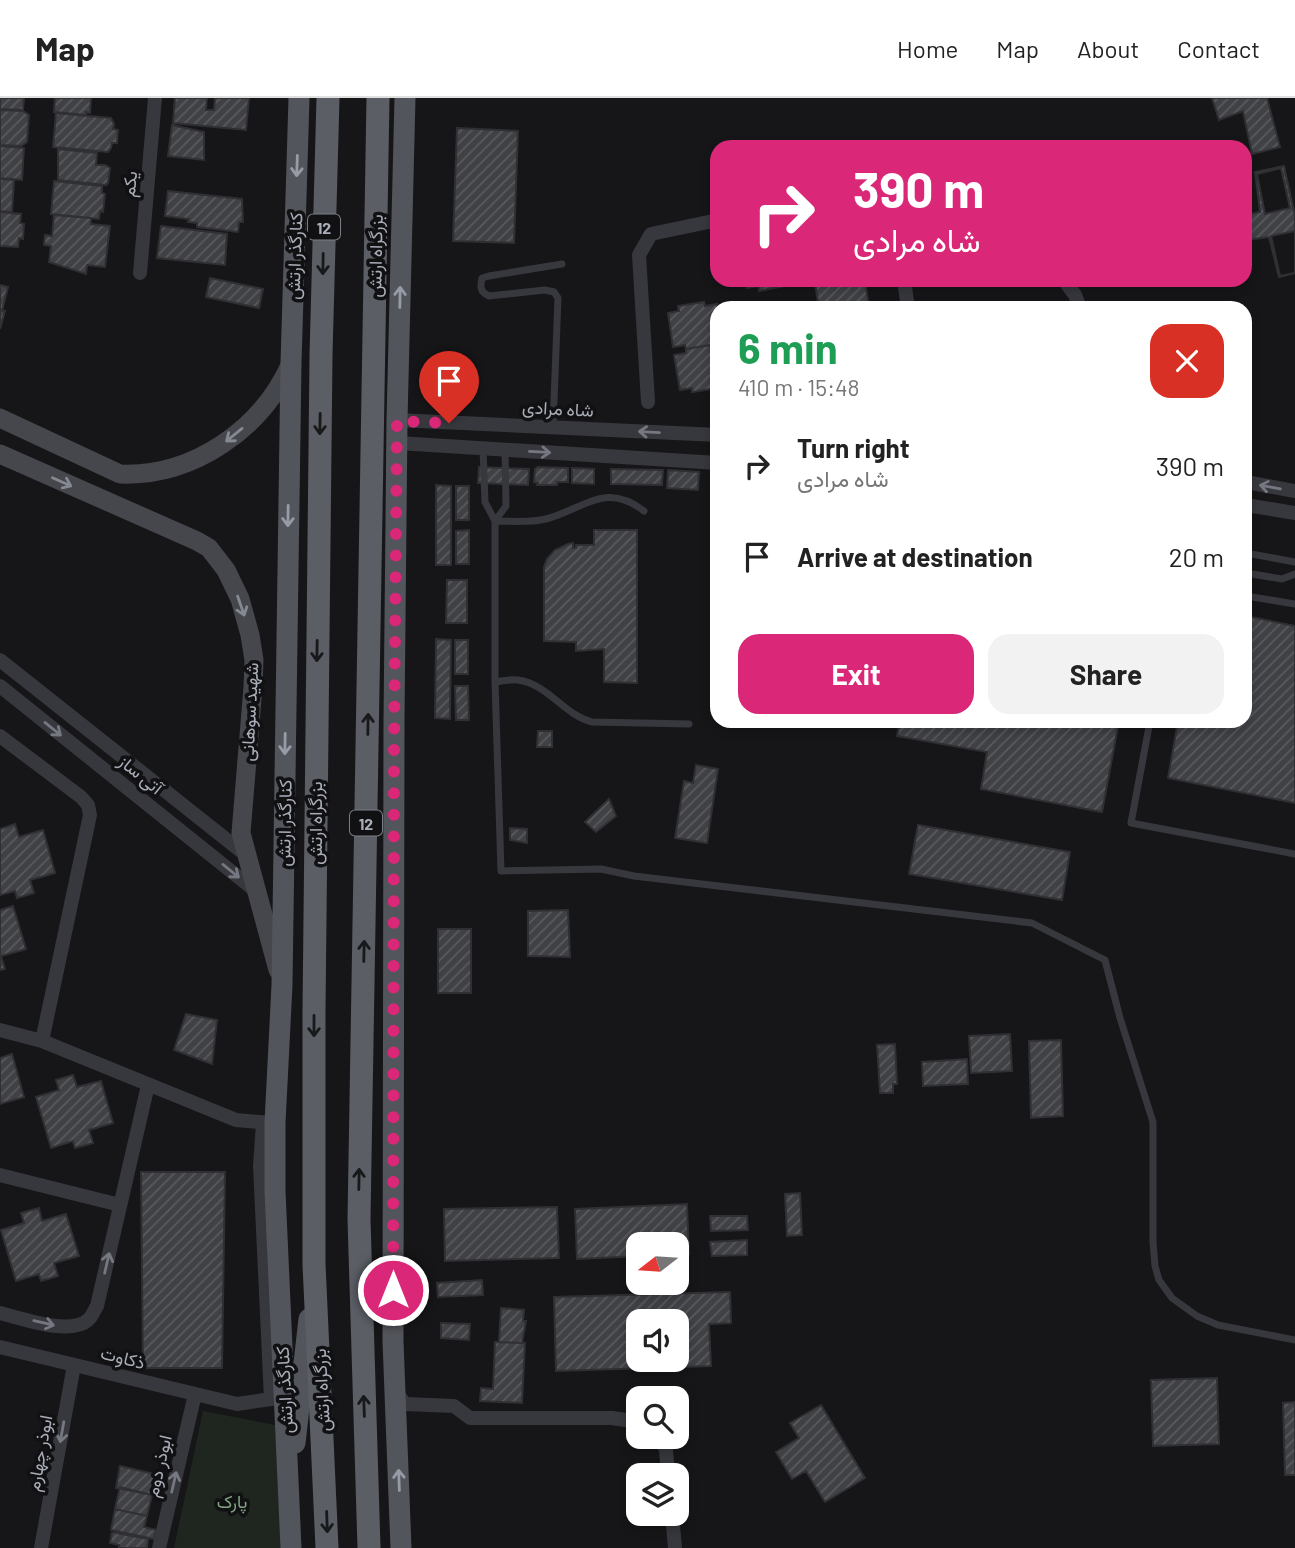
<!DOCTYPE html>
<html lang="en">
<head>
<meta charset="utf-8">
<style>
	:root { --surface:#fff; --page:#f2f2f2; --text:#222; --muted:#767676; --line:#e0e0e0; --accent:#db2777 }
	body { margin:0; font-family:Barlow,Vazirmatn,sans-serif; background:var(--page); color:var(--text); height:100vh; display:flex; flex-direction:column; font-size:26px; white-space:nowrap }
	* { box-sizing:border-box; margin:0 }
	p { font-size:23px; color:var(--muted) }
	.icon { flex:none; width:38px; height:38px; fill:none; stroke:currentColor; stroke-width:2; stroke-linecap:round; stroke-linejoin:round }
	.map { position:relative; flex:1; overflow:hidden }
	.details { position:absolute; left:710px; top:203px; width:542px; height:427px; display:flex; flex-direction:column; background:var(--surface); border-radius:21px; box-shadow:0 4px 10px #0003 }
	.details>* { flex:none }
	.guide { position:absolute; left:710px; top:42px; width:542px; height:147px; border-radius:21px; box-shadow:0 4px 10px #0003; background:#db2777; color:#fff; overflow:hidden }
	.needle { width:46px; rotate:253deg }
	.fabs { position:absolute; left:626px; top:1134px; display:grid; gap:14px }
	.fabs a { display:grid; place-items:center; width:63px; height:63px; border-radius:14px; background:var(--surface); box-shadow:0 4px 10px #0003; font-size:35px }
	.pin { position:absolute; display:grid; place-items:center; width:60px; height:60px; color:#fff; margin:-72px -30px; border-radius:50% 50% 50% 0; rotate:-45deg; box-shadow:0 0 7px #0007 }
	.pin .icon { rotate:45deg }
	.me { position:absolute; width:77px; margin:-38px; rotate:0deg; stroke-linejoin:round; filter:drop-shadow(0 0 5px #0008) }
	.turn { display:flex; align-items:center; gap:24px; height:147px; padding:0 28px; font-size:32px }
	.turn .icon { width:91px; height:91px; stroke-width:2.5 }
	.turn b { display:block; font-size:49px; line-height:60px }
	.round { display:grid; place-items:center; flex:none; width:74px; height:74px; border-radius:21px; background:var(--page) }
	.overview { display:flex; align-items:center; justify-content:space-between; height:119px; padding:0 28px }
	h1 { font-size:42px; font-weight:700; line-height:52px; color:#1e9e55 }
	.primary-button { display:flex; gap:14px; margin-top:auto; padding:14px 28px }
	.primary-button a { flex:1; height:80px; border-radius:21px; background:var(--accent); color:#fff; font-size:28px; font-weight:700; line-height:80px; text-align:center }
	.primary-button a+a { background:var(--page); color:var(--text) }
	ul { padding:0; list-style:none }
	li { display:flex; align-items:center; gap:21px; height:91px; padding:0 28px }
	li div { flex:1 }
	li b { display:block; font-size:26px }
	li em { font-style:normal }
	header { display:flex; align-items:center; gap:42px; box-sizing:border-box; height:98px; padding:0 35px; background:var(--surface); border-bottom:2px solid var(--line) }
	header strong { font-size:33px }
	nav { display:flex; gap:38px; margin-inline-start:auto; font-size:24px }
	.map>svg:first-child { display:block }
	.green { fill:#1e261f }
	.building { fill:url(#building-hatch); stroke:#303034; stroke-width:2; fill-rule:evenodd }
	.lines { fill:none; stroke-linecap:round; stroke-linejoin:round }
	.service { stroke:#37383d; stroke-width:7 }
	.minor { stroke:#37383d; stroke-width:14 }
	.secondary { stroke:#45474d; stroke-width:19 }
	.primary { stroke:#53555c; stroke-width:21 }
	.trunk { stroke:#5b5e65; stroke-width:23 }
	.oneway { stroke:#979ba6 }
	.oneway2 { stroke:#18191b }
	.oneway3 { stroke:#757881 }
	.oneway4 { stroke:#858993 }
	.route { stroke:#db2777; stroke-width:12; stroke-dasharray:0 21.6 }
	.labels { text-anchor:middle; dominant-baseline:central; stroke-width:7; stroke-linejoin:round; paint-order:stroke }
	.shield { fill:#111113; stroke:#7b7e86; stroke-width:2 }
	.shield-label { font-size:16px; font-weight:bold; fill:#a8adb8 }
	.street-label { font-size:18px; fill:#a8adb8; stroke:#111113 }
	.park-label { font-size:18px; fill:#7fa381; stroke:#111113 }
</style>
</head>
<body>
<header>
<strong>Map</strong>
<nav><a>Home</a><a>Map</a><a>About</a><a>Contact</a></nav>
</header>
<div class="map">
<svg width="1295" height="1450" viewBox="0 0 1295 1450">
	<defs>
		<pattern id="building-hatch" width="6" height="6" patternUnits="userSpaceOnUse" patternTransform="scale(1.75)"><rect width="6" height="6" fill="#404145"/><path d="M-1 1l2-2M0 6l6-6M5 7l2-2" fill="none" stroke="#595a5e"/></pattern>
	</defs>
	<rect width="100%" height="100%" fill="#161618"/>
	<path class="green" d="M203 1313 275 1327 281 1450H174Z"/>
	<path class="building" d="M0 0H24L23 12 0 11Z
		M55 0H91L90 15 86 14V17L54 14Z
		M175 0H207L206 12H214L215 0H249L246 32 173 25Z
		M1212 0H1267L1280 49 1252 56 1243 13 1219 22Z
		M0 12 23 13 29 17 27 44 21 48 0 47Z
		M56 15 111 20 114 26 113 31 118 32 117 45H112L111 50 108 54 53 49Z
		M172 27 204 34V62L168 58Z
		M457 30 518 33 514 145 453 143Z
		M0 48 24 50 22 82 0 80Z
		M58 51 97 55 96 67H105L110 70 108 85 106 87 58 82Z
		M1284 68 1295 118V175L1279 179 1269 139 1246 142V117L1260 114 1255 74Z
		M1281 70 1290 110 1265 116 1257 76Z
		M0 81 14 82 12 114 0 113Z
		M54 83 102 88V95L105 96 103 114 100 113 99 121 51 116Z
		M168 93 242 101 243 124H239L238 134 197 129V125L188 124 189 121 165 118Z
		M0 114 21 116 20 125 24 126 23 141 19 140 18 149 0 148Z
		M54 117 91 120V126L110 128 105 169 87 167 86 176 49 164 51 148 44 147 45 137 52 138Z
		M161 128 227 136 225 167 157 160Z
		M1295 133V175L1280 178 1271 138Z
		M210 180 263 191 259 210 206 199Z
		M745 182H796L784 184 785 188 759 193V188L747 190Z
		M826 182H865L869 210H819L815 186 826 184Z
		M0 187 8 189 2 213H5L0 231Z
		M704 204 705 208 717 206 718 242 711 243V247L686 251 685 247 673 249 668 215 679 213 678 208Z
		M711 247 712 251 718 250V290L692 294V290L680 292 674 257 686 255V251Z
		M479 369 529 371 528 387 478 385Z
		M538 369 568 370V384H557V387H537L538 385 534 384 535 371Z
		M572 370 594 371V386L572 385Z
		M611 371 663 372 662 387 611 386Z
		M668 372 699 374 698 392 667 390Z
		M436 387 451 388V467H436Z
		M456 388H469V422H456Z
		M469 432V466H456V433Z
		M594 432H637V585L604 584V551L576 553V544L544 543V469L547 461 555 452 568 446 573 445V450H576V447H594Z
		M447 482H467V525H446Z
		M1246 518 1295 528V705L1168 680 1178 623H1246Z
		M436 541 451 542 450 621 435 620Z
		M455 542H468V576H455Z
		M455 588H468L469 622H456Z
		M900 623H1119L1102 714 981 691 987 654 897 638Z
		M538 633H552V649H537Z
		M696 667 718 671 707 745 675 740 684 683 693 685Z
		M609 701 616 718 596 734 585 724Z
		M15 726 19 739 43 732 55 775 30 782 34 795 17 800 15 793 0 797V731Z
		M918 727 1070 754 1062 802 909 776Z
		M510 730 527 731V745L510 742Z
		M13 808 26 851 1 858 5 871 0 872V812Z
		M568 812 570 859 528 858V813Z
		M438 831H471V895H438Z
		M186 916 217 922 212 966 174 952Z
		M1010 936 1012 973 971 975 969 938Z
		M1061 942 1063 1018 1031 1020 1029 943Z
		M895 946 897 986H893V995H880L877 947Z
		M12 956 24 999 0 1006V960Z
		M967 961 968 986 923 988 922 964Z
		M73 977 77 989 101 983 113 1025 89 1032 93 1045 75 1050 73 1043 51 1050 36 999 59 992 56 982Z
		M141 1074H225L222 1270H143Z
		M800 1095 802 1137 787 1138 785 1096Z
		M687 1106 689 1156 677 1157V1146H639V1158L577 1161 575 1111Z
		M557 1109 559 1160 445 1163 444 1111Z
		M39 1110 42 1123 66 1116 79 1158 54 1165 58 1178 41 1183 39 1176 16 1183 1 1132 24 1125 21 1115Z
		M710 1118H747L748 1132 711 1133Z
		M747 1142V1157L712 1158 710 1144Z
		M482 1182 483 1197 438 1199 437 1185Z
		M730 1194 731 1225 709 1226 711 1268 556 1273 554 1199ZM639 1223H677V1262H639Z
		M501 1210 524 1212 523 1223H526L522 1245 499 1244Z
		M441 1225 470 1226 469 1242 441 1240Z
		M495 1244 525 1245 522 1305 480 1303 481 1290 493 1291Z
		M1217 1280 1219 1346 1153 1348 1151 1282Z
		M1295 1304V1377H1285L1283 1305Z
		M821 1307 865 1380 825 1404 806 1373 792 1381 776 1354 799 1340 790 1325Z
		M120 1368 163 1378 158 1398 116 1390Z
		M120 1389 152 1397 147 1418 115 1411Z
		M115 1411 147 1418 144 1429 156 1432 154 1441 111 1432Z
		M112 1434 148 1441 147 1450H119V1447L110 1445Z"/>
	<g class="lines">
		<path class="service" d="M553 329 558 200 554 194 545 192 489 198C480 194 480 189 482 180L489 178 562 166
			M483 351 485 404 495 423V584L501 773 601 771 634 778 1032 825 1105 862 1120 920 1153 1024V1144L1155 1168 1159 1182 1172 1200 1197 1218 1218 1227 1295 1242
			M495 423C512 423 530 425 546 421 584 411 605 383 644 413
			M495 423 506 408 505 352
			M1246 455 1295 464
			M1246 475 1282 481 1295 476
			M1246 498 1295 506
			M495 584C502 583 510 581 518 582 548 586 564 617 592 624L689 626
			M1150 623 1131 725 1295 756"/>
		<path class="minor" d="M140 175 155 0
			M904 182 908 210
			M1064 182 1075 197 1080 210
			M648 304 639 157 651 136 718 122
			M397 322 718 337
			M398 345 718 365
			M1246 384 1295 393
			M1246 407 1295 415
			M0 562 246 757
			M0 588 257 794
			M0 638 81 699 88 707 90 717 42 943
			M0 932 42 943 236 1022 272 1025
			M0 1077 120 1107
			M0 1215C21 1220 70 1238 88 1222 92 1219 94 1212 97 1208L148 987
			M0 1249 237 1306 271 1301 260 1068 263 1025
			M396 1294 405 1306 454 1308 470 1320H612L639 1324
			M660 1339 666 1352 668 1377
			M672 1416 675 1450
			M41 1450 74 1267
			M159 1450 195 1296"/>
		<path class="secondary" d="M0 320 120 376C193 379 262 331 291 265
			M0 356 197 443 209 450 226 472 240 501 250 537 254 562 253 589 241 735 278 872"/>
		<path class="primary" d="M295 1345 309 1221
			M291 1450 275 1093V1025L282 887 291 265 299 0
			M401 1450 393 1243 394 623 397 322 405 0"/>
		<path class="trunk" d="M327 1450 314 1166V913L321 257 328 0
			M369 1450 359 1121 378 0"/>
	</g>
	<defs><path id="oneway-shaft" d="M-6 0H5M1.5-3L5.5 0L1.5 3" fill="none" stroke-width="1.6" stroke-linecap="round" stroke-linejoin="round" transform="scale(1.75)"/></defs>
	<g class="oneway">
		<use href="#oneway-shaft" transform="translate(297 68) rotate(92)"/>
		<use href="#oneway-shaft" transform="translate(400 199) rotate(-89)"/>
		<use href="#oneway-shaft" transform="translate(288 418) rotate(91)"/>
		<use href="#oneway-shaft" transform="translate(285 646) rotate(91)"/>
		<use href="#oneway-shaft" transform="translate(399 1382) rotate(-92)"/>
	</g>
	<g class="oneway2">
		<use href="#oneway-shaft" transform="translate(323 166) rotate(91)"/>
		<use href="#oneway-shaft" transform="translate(320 326) rotate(91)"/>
		<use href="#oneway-shaft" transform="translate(317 553) rotate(91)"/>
		<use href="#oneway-shaft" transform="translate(368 626) rotate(-89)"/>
		<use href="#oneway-shaft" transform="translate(364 853) rotate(-89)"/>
		<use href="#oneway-shaft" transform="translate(314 928) rotate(90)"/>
		<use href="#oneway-shaft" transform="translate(359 1081) rotate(-89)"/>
		<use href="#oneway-shaft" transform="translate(364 1308) rotate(-92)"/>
		<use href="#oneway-shaft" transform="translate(327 1424) rotate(88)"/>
	</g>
	<g class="oneway3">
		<use href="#oneway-shaft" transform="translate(649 334) rotate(-177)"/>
		<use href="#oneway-shaft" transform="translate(540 354) rotate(3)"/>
		<use href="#oneway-shaft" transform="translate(1270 389) rotate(-170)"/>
		<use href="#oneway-shaft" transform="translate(53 631) rotate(39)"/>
		<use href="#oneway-shaft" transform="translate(231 773) rotate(39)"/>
		<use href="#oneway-shaft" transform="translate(107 1165) rotate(-77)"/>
		<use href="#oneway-shaft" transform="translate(44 1225) rotate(13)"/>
		<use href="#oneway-shaft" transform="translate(62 1334) rotate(100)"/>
		<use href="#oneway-shaft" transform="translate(174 1384) rotate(-77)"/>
	</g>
	<g class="oneway4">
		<use href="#oneway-shaft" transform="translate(234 337) rotate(141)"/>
		<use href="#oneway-shaft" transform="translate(62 384) rotate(24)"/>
		<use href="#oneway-shaft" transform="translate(241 508) rotate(71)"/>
	</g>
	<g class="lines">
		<path class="route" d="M393 1192 394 651 397 323 449 325"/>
	</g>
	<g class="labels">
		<g class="shield">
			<rect x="308" y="116.5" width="32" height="25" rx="5"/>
			<rect x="350" y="712.5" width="32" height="25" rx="5"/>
		</g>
		<g class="shield-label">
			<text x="324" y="129">12</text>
			<text x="366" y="725">12</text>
		</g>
		<g class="street-label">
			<text transform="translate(129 86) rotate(-85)">یکم</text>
			<text transform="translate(294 158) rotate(-88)">کنارگذر ارتش</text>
			<text transform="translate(375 158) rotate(-89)">بزرگراه ارتش</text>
			<text transform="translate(558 310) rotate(3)">شاه مرادی</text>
			<text transform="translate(249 614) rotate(-87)">شهید سوهانی</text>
			<text transform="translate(141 676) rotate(39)">آتی ساز</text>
			<text transform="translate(284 725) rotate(-89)">کنارگذر ارتش</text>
			<text transform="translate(315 725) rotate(-90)">بزرگراه ارتش</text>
			<text transform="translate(123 1259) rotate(14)">ذکاوت</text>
			<text transform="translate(284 1292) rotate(-93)">کنارگذر ارتش</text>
			<text transform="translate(321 1292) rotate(-93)">بزرگراه ارتش</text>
			<text transform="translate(39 1355) rotate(-80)">ابوذر چهارم</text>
			<text transform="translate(158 1368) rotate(-77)">ابوذر دوم</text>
		</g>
		<g class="park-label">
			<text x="232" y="1403">پارک</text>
		</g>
	</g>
</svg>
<div class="fabs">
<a><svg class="needle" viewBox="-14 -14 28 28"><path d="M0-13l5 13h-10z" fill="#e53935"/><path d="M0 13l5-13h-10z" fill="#767676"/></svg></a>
<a><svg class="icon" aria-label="sound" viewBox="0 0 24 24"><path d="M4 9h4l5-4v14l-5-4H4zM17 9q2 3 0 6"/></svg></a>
<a><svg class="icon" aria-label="search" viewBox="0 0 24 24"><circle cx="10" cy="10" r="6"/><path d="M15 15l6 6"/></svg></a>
<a><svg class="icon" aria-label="layers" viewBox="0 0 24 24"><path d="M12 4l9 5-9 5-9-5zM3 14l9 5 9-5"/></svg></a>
</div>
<div class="pin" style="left:449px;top:325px;background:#d93025"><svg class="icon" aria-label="arrive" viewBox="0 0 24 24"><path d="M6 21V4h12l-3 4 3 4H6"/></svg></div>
<svg class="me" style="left:393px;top:1192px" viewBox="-20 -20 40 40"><circle r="17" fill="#db2777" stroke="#fff" stroke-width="3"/><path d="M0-11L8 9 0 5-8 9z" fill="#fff"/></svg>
<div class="guide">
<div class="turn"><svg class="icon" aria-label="right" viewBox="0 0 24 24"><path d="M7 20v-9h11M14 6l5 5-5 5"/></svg><div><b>390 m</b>شاه مرادی</div></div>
</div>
<section class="details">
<div class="overview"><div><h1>6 min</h1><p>410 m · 15:48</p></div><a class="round" style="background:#d93025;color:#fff"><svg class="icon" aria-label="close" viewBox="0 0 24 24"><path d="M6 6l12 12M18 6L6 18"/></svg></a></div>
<ul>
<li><svg class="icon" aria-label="right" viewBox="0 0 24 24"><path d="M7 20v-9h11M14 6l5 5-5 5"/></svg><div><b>Turn right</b><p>شاه مرادی</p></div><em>390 m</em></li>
<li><svg class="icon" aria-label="arrive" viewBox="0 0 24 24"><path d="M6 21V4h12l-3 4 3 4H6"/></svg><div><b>Arrive at destination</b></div><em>20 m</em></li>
</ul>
<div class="primary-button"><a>Exit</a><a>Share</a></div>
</section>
</div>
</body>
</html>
